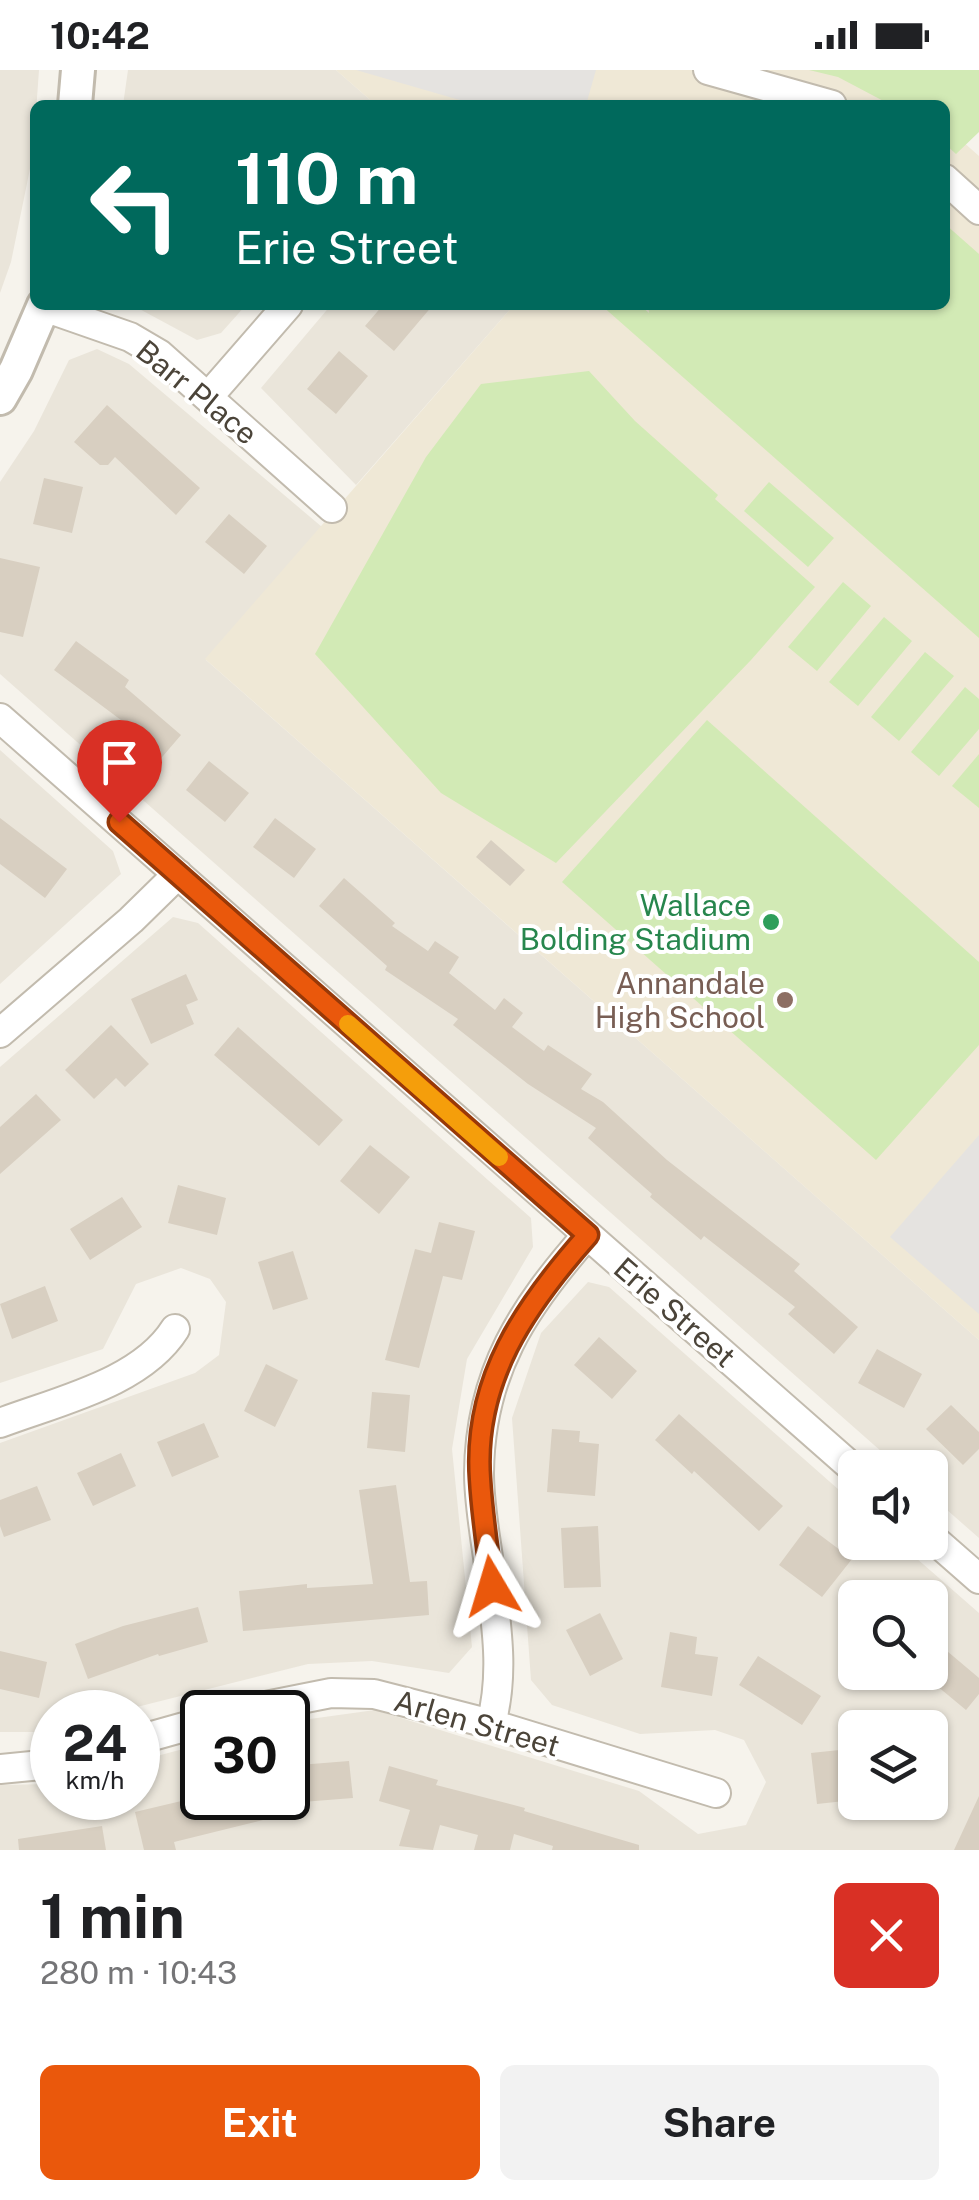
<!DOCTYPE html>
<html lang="en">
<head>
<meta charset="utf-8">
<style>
	:root { --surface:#fff; --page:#f2f2f2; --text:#202124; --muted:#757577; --accent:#ea580c }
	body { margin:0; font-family:"Public Sans",sans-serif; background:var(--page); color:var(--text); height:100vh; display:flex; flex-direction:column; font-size:38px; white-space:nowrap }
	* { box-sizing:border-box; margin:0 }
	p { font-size:32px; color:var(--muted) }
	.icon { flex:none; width:55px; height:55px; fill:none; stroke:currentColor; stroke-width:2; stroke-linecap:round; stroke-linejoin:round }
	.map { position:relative; height:1780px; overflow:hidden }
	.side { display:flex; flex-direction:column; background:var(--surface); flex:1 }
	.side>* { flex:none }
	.guide { position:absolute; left:30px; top:30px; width:920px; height:210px; border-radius:15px; box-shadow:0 2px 8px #0004; background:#00695c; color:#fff; overflow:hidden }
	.buttons { position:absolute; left:838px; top:1380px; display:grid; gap:20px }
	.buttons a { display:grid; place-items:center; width:110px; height:110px; border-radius:15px; background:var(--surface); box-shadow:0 2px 8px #0004; font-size:50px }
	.speed { position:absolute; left:30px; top:1620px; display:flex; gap:20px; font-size:50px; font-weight:700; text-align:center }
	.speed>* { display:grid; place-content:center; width:130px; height:130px; border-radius:50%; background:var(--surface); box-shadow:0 2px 8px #0004; line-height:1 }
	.speed small { font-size:25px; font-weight:400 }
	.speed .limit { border:5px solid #111; border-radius:15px; background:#fff; color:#111 }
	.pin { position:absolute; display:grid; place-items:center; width:85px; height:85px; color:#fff; margin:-102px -42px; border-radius:50% 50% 50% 0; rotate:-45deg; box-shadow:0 0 10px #0007 }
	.pin .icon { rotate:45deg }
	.me { position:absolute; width:110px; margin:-55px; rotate:353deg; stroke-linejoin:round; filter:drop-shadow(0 0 8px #0008) }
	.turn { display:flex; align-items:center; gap:35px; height:210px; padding:0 40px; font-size:45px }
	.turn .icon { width:130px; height:130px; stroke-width:2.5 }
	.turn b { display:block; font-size:70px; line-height:85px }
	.round { display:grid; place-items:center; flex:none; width:105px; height:105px; border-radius:15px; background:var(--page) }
	.head { display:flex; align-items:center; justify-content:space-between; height:170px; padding:0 40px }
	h1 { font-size:60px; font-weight:700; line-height:75px }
	.action { display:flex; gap:20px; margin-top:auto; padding:20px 40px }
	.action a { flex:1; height:115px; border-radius:15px; background:var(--accent); color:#fff; font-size:40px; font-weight:700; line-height:115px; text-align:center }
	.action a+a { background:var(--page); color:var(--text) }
	.status { display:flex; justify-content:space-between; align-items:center; height:70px; padding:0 50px; background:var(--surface); direction:ltr }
	.status svg { height:28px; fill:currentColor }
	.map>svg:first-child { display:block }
	.residential { fill:#eae5da; fill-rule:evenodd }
	.education { fill:#efe8d6 }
	.green { fill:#d2eab5 }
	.parking { fill:#e5e3e0 }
	.building { fill:#d8cfc1 }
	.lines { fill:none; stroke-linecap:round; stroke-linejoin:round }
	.minor-casing { stroke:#c2bbae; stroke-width:32 }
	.tertiary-casing { stroke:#c2bbae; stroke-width:38 }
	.minor { stroke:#fff; stroke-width:28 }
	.tertiary { stroke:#fff; stroke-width:32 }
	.route-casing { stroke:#983908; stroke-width:25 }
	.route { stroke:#ea580c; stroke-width:18 }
	.slow { stroke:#f59e0b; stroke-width:18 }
	.leisure-dot { fill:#2e9e5b; stroke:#fff; stroke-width:4 }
	.education-dot { fill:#8d6e63; stroke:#fff; stroke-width:4 }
	.labels { text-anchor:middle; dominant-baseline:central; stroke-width:8; stroke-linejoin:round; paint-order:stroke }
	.street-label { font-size:30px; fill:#4b4439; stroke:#fff }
	.leisure-label { font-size:30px; fill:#27864d; stroke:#fff; text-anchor:end }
	.education-label { font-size:30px; fill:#785e54; stroke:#fff; text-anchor:end }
</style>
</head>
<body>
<div class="status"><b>10:42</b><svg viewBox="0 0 49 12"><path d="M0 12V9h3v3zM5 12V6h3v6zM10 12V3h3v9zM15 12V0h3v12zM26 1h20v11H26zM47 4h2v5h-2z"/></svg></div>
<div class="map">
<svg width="979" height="1780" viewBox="0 0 979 1780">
	<rect width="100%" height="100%" fill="#f6f3ec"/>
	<path class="residential" d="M0 0H39L33 84 11 192 0 223Z
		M128 0H336L376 35H123Z
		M132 235H246L221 263 197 270Z
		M331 235H514L356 415 261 318Z
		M97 279 129 294 322 457 206 590 979 1270V1468L930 1425V1398L899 1397 0 604V412L34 361 69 290Z
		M0 680 113 781 121 804 0 914Z
		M173 847 198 853 531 1148 533 1177 467 1289 452 1379 472 1577 449 1603 372 1591 308 1594 117 1642H52V1659L38 1662H0V1373L195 1303 219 1285 226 1232 210 1209 181 1198 136 1214 103 1279 0 1313V997Z
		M588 1212 609 1217 855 1434V1472L899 1473 979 1543V1780H0V1715L52 1714V1728H138V1691L202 1674V1728H288V1652L375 1640 639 1721 698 1764 746 1755 766 1712 744 1670 715 1660 640 1664 552 1635 531 1610 512 1348 541 1263ZM855 1528H930V1602H855ZM855 1658H930V1732H855Z"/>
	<path class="education" d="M336 0H881L921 35H376Z
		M945 56 979 86V1270L205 589 514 235H945Z"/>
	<path class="green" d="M809 0H979V62L956 84 945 74V35H891L838 7Z
		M945 154 979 184V568L601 235H640L649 243 648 235H945Z
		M589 301 635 351 718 425 715 429 815 517 751 590 556 793 441 723 315 584 426 387 481 314Z
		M769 412 834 468 808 497 744 441Z
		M843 512 871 536 817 601 788 577Z
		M884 547 912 571 858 636 829 612Z
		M925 582 954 606 899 671 871 647Z
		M965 617 979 629V659L939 706 911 682Z
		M707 650 979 892V975L876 1090 562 812Z
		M979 684V738L952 716Z"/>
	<path class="parking" d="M356 0H596L586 35H477Z
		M979 1065V1244L890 1167Z"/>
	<path class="building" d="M383 235H433L394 281 365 256Z
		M339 281 368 306 336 344 307 319Z
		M107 335 200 418 176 445 115 387 108 395H100L74 372Z
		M44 408 83 417 72 463 33 454Z
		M229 444 267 476 244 504 205 472Z
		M0 488 40 497 23 567 0 562Z
		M76 571 129 610 125 617 181 665 157 693 119 660 125 653 54 600Z
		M209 691 249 723 225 752 186 720Z
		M0 748 67 799 45 828 0 794Z
		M275 748 316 779 294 808 253 777Z
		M491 770 525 800 510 816 476 787Z
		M344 808 395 853 392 856 428 881 435 871 459 887 449 903 495 940 504 928 523 943 512 957 544 981 548 975 592 1004 581 1019 603 1032 667 1090 800 1194 794 1201 858 1257 834 1284 788 1244 795 1237 704 1166 701 1170 650 1127 652 1124 588 1068 596 1058 528 1014 453 955 458 949 385 900 387 896 319 836Z
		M186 904 198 930 186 935 194 954 151 974 131 929Z
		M111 955 149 994 125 1017 116 1008 94 1029 65 1000Z
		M238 957 343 1050 319 1076 214 985Z
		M36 1024 61 1050 0 1104V1057Z
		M370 1075 410 1107 379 1144 340 1111Z
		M178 1115 226 1128 217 1165 168 1153Z
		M122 1127 142 1157 90 1190 70 1159Z
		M439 1152 475 1161 462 1210 443 1206 419 1298 385 1290 415 1179 431 1183Z
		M293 1181 308 1229 273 1240 258 1192Z
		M45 1216 58 1251 12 1269 0 1234Z
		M599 1267 637 1301 612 1329 574 1295Z
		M877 1279 922 1304 904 1338 858 1313Z
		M266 1294 298 1310 275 1357 244 1341Z
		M372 1322 410 1325 405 1382 367 1378Z
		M951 1335 979 1362V1379L963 1395 926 1359Z
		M679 1344 783 1436 759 1461 694 1401 692 1404 655 1370Z
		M204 1353 219 1387 172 1407 157 1372Z
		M552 1359 580 1361 579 1372 599 1374 595 1426 547 1422Z
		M121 1383 136 1416 93 1436 77 1403Z
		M396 1415 410 1512 427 1511 429 1545 243 1561 239 1521 307 1514V1518L373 1514 359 1420Z
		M37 1416 51 1450 4 1467 0 1456V1430Z
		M598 1456 601 1517 564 1518 561 1458Z
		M808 1456 852 1489 822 1527 779 1495Z
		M198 1537 208 1572 159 1586 158 1584 88 1609 75 1574 123 1556Z
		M600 1543 623 1589 590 1606 566 1560Z
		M670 1562 697 1567 695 1584 718 1587 712 1626 661 1617Z
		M0 1581 47 1592 39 1628 0 1619Z
		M947 1581 979 1608V1624L966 1640 925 1606Z
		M758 1586 821 1626 802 1655 739 1615Z
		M849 1679 854 1730 817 1734 811 1683Z
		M349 1691 353 1728 302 1732 299 1695Z
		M389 1696 438 1710 436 1715 525 1738 524 1741 639 1775V1780H552L553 1776 514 1764 510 1780H474L478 1765 440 1755 433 1780 399 1776 410 1740 379 1731Z
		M979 1726V1780H954Z
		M194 1728H274L279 1746 174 1772 176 1780H144L135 1742Z
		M102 1756 106 1780H19L18 1769Z"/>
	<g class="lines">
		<g class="minor-casing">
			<path id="minor" d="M708 0 832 35
				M945 109 979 140
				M44 237 130 267 159 284 332 438
				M208 327 288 235
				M0 648 855 1400
				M0 963 131 850 178 804
				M0 1353C58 1331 141 1313 175 1259
				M930 1466 979 1509
				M235 1642 331 1623 374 1624 491 1654 716 1723
				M491 1654C504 1605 497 1560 491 1510 487 1475 479 1438 479 1403 480 1302 523 1238 587 1165
				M138 1670 202 1652
				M0 1699 52 1694"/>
		</g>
		<g class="tertiary-casing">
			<path id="tertiary" d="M75 35 78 0
				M0 328 16 300 44 235"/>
		</g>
		<use href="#minor" class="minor"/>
		<use href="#tertiary" class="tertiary"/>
	</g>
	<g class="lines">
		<g class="route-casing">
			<path id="route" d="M119 752 588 1165C525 1236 473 1310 480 1409 482 1445 488 1481 492 1516"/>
		</g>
		<use href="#route" class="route"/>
		<path class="slow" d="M348 954 499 1087"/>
	</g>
	<circle class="leisure-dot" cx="771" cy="852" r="10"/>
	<circle class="education-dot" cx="785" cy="930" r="10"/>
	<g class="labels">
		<g class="street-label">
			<text transform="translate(197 322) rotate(39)">Barr Place</text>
			<text transform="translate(675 1242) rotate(41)">Erie Street</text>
			<text transform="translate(477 1653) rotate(16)">Arlen Street</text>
		</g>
		<g class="leisure-label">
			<text x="751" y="835">Wallace<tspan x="751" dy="34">Bolding Stadium</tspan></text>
		</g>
		<g class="education-label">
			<text x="765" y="913">Annandale<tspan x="765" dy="34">High School</tspan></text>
		</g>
	</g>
</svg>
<div class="buttons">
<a><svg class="icon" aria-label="sound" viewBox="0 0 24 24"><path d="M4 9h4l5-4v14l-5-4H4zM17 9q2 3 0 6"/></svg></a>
<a><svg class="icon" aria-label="search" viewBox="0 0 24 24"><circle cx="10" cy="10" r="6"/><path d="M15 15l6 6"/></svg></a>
<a><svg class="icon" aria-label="layers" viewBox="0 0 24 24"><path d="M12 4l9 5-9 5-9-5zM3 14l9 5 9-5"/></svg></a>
</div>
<div class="speed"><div>24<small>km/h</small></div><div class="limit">30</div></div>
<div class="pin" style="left:119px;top:752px;background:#d93025"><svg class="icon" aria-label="arrive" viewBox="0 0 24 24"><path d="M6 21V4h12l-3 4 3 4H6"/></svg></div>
<svg class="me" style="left:492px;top:1516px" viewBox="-20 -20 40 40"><path d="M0-17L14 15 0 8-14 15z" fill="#ea580c" stroke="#fff" stroke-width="4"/></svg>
<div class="guide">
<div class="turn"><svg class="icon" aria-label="left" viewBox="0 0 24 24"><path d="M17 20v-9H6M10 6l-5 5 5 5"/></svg><div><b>110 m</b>Erie Street</div></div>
</div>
</div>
<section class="side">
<div class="head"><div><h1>1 min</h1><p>280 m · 10:43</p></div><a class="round" style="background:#d93025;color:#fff"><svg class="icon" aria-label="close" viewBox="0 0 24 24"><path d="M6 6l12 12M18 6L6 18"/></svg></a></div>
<div class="action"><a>Exit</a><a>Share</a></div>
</section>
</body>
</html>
